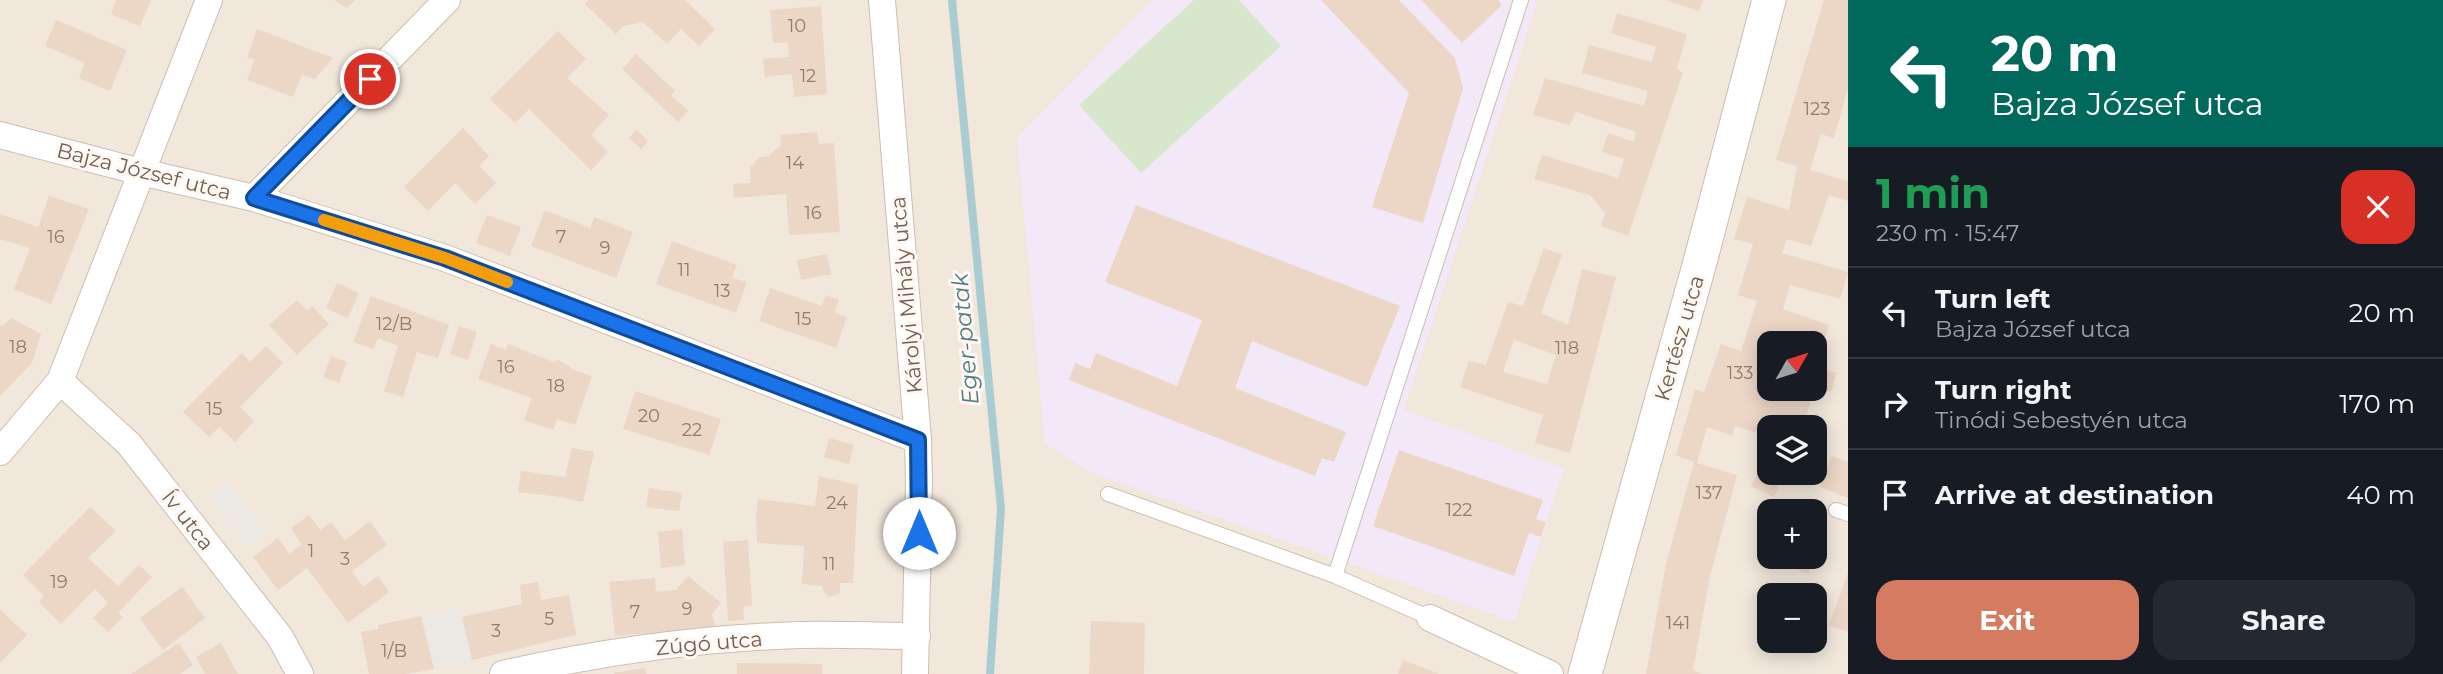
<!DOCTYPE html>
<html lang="en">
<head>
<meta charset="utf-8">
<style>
	:root { --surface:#171b24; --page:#242831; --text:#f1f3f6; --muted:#9ea1a6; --line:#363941; --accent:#d47b61 }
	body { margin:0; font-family:Montserrat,sans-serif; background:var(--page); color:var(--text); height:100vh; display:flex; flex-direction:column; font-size:26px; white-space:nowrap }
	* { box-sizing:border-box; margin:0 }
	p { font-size:23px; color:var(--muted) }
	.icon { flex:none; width:38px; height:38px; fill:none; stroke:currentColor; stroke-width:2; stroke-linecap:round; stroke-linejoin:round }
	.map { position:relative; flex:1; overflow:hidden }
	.panel { display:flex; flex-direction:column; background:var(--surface); width:595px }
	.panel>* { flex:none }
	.banner { background:#00695c; color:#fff; overflow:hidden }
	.needle { width:46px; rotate:51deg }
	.controls { position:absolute; left:1757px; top:331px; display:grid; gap:14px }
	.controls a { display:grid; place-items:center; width:70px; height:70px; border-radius:14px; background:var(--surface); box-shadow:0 4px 18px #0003; font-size:35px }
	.pin { position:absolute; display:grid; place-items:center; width:60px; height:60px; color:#fff; margin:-30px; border:4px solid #fff; border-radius:50%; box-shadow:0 2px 7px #0007 }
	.me { position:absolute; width:77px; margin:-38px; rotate:0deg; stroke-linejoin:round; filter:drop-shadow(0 0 5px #0008) }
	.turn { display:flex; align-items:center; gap:24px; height:147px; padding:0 28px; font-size:32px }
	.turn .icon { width:91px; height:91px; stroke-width:2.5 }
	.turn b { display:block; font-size:49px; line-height:60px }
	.round { display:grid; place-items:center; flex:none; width:74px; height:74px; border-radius:21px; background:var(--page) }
	.overview { display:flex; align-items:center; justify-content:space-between; height:119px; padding:0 28px }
	h1 { font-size:42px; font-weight:700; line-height:52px; color:#1e9e55 }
	.cta { display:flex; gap:14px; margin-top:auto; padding:14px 28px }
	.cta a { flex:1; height:80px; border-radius:21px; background:var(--accent); color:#fff; font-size:28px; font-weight:700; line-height:80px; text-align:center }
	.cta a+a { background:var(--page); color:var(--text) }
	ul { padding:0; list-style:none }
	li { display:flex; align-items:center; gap:21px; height:91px; padding:0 28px; border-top:2px solid var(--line) }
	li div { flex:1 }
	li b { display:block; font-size:26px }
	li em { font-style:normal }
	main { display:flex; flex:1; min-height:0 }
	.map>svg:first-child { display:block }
	.residential { fill:#f1e7db; fill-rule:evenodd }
	.industrial { fill:#ece8e4 }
	.education { fill:#f2e8f7 }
	.green { fill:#d6e7cb }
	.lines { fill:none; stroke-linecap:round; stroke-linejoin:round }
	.stream { stroke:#a9ccd3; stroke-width:8 }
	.building { fill:#ecd6c6; fill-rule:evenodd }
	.service-casing { stroke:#ccbdb2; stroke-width:16 }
	.minor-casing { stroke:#ccbdb2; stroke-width:28 }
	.tertiary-casing { stroke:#ccbdb2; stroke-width:35 }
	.service { stroke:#fff; stroke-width:14 }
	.minor { stroke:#fff; stroke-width:26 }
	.tertiary { stroke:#fff; stroke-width:33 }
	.route-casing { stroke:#114b97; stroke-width:18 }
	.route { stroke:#1a73e8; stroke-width:12 }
	.slow { stroke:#f59e0b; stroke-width:12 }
	.labels { text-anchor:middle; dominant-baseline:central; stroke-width:6; stroke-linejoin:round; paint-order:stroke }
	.number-label { font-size:18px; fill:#917b6e }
	.street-label { font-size:21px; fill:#735d51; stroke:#fdf9f2 }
	.water-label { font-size:23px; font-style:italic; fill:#4d7a83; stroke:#fdf9f2 }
</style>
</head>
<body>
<main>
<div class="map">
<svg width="1848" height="674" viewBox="0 0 1848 674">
	<rect width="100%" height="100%" fill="#faf5ec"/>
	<path class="residential" d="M0 0H1848V674H0ZM1769 343H1815V388H1769ZM1769 427H1815V472H1769ZM1769 511H1815V556H1769ZM1769 595H1815V640H1769Z"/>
	<path class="industrial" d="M227 483 267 532 248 547 208 499Z
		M460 607 472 660 434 669 421 616Z"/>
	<path class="education" d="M1152 0H1538L1404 410 1564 468 1514 622 1092 473 1045 444 1017 138Z"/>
	<path class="green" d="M1194 0H1239L1281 46 1141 173 1079 105Z"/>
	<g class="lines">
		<path class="stream" d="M952 0 1001 509 990 674"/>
	</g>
	<path class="building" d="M116 0H151L140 26 111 14Z
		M334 0H355L347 8Z
		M588 0H685L715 29 699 46 681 29 667 44 643 22 623 26 616 34 585 4Z
		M1321 0H1399L1455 58 1463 88 1423 223 1372 207 1409 93Z
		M1421 0H1498L1502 5 1462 43Z
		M1665 0H1703L1699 11Z
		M1824 0H1848V88L1834 138 1821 134 1810 170 1848 181V201L1829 195 1811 246 1787 239 1782 253 1848 272 1840 299 1790 285 1783 309 1829 325 1820 351 1815 349V343H1797L1785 339 1784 343H1769V388L1811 402 1802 427 1769 414 1763 435 1735 426 1732 436 1707 427 1697 463 1737 475 1710 576 1693 670 1702 674H1646L1666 564 1694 462 1676 455 1695 389 1704 392 1721 344 1741 351 1757 301 1738 295 1753 244 1734 239 1747 197 1789 210 1797 166 1776 160Z
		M821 6 827 94 794 97 792 74 765 77 763 59 789 57 788 42 773 43 770 10Z
		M1617 13 1687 34 1677 69 1683 73 1628 236 1601 226 1605 213 1590 195 1534 179 1542 155 1618 178 1624 159 1602 152 1608 133 1634 142 1636 132 1576 112 1570 125 1533 115 1545 78 1644 106 1648 91 1582 73 1589 45 1652 62 1656 47 1611 33Z
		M56 20 127 50 110 91 79 78 85 63 45 46Z
		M257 29 333 58 315 79 302 75 293 97 247 80 255 59 247 58Z
		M558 31 586 59 567 78 609 115 591 135 608 152 591 170 529 109 515 123 490 99Z
		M636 54 675 91 671 95 688 111 678 122 622 69Z
		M463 128 489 156 479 166 496 183 475 204 455 183 428 211 404 187Z
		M637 130 648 141 641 149 629 138Z
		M817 132 819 144 834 143 840 232 789 235 786 194 734 198 733 184 751 183 750 168 758 158 769 156 781 145 780 135Z
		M49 196 89 209 51 304 14 289 30 248 0 239V214L38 227Z
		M1136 205 1400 306 1367 387 1252 341 1235 388 1346 432 1334 462 1322 458 1315 476 1069 380 1075 363 1090 369 1096 353 1177 386 1202 320 1105 282Z
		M545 210 590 228 594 217 633 232 616 278 531 246Z
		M487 215 521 227 510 256 476 243Z
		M672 241 737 265 732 278 747 282 736 313 656 284Z
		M1544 248 1562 255 1541 313 1568 325 1582 269 1616 277 1570 453 1535 443 1543 415 1460 387 1469 361 1486 365 1508 302 1523 306ZM1514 340 1556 355 1547 384 1503 372Z
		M827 254 831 274 801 280 797 260Z
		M337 283 359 293 348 318 326 308Z
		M770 288 822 306 826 295 839 300 834 313 847 317 836 348 759 321Z
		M371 296 449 325 438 358 417 352 403 397 384 391 398 346 378 338 373 349 353 342Z
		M297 300 307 311 312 306 329 324 297 355 269 325Z
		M11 318 41 334 32 363 0 396V325L2 326Z
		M459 326 477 332 468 360 450 354Z
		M491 344 506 350 508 344 553 362 559 360 574 370 592 376 575 425 557 419 553 430 524 420 532 398 478 379Z
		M266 346 283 363 240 407 254 421 235 442 219 427 209 437 183 412 242 353 250 362Z
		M331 356 347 362 339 383 323 377Z
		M1815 367 1836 373 1831 392 1815 387Z
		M635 391 721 419 709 455 623 429Z
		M829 438 854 445 849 464 824 457Z
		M572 448 594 452 583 502 561 497 518 492 521 471 565 477Z
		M1399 450 1543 500 1536 519 1546 522 1541 537 1529 533 1514 576 1373 526Z
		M1832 456 1848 462V498L1820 487Z
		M819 476 858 485 853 583H840V593L830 597 824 593 822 586 802 584 804 546 757 543 756 517 758 499 815 506Z
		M1756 476 1779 486 1774 497 1751 486Z
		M649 488 682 493 679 511 646 507Z
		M90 507 116 531 88 558 118 586 139 565 152 577 118 613 123 617 108 632 93 618 108 603 95 589 61 624 39 602 44 596 23 575Z
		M309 515 320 530 331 522 345 540 370 521 387 545 352 571 363 587 378 576 389 592 348 623 307 568 278 590 253 557 278 538 289 554 302 544 291 528Z
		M1769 519V556H1815V526L1826 531 1808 574 1756 551Z
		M682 529 685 565 661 568 658 532Z
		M748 540 752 606 743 607 744 620 728 621 723 542Z
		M1848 573V632L1829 625Z
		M688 576 721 603 712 614 716 628 615 636 609 582 655 578 656 592 676 590Z
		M538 582 541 600 569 595 576 635 472 660 462 617 522 604 520 585Z
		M182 587 205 618 163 650 140 618Z
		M0 609 27 635 0 663Z
		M421 616 434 669 406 674H369L361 632 378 629V625Z
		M1091 621 1145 623 1144 674H1089Z
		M179 643 193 665 180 674H131Z
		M221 643 238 674H205L196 657Z
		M1403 660 1440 674H1398Z
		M737 663 822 664V674H737Z
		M645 668 646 674H615L614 673Z"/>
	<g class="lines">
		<g class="service-casing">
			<path id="service" d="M1108 494 1335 576 1430 618
				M1836 510 1848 514
				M1335 576 1521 0"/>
		</g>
		<g class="minor-casing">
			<path id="minor" d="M882 0 918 440 919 482 915 674
				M0 135 141 172 254 198 445 258 918 440
				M254 198 447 0
				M60 381 129 444 280 637 300 674
				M0 452 60 381 209 0
				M1430 618 1550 674
				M503 674C600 652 700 638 800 635 839 634 878 636 917 636"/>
		</g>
		<g class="tertiary-casing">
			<path id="tertiary" d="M1585 674 1700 262 1769 0"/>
		</g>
		<use href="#service" class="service"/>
		<use href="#minor" class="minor"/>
		<use href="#tertiary" class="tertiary"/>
	</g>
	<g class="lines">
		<g class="route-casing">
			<path id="route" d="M370 79 254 198 445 258 918 440 919 533"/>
		</g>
		<use href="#route" class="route"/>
		<path class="slow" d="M324 220 445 258 507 282"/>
	</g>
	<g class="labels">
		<g class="number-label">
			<text x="797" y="26">10</text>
			<text x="808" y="76">12</text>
			<text x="1817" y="109">123</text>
			<text x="795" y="163">14</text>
			<text x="813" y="213">16</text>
			<text x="56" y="237">16</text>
			<text x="561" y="237">7</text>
			<text x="605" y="248">9</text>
			<text x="684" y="270">11</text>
			<text x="722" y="291">13</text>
			<text x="803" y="319">15</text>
			<text x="394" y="324">12/B</text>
			<text x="18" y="347">18</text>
			<text x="1567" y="348">118</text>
			<text x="506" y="367">16</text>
			<text x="1740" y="373">133</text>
			<text x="556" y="386">18</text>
			<text x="214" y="409">15</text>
			<text x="649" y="416">20</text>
			<text x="692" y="430">22</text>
			<text x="1709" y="493">137</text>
			<text x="837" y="503">24</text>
			<text x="1459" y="510">122</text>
			<text x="311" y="551">1</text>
			<text x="345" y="559">3</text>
			<text x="829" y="564">11</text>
			<text x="59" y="582">19</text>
			<text x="687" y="609">9</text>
			<text x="635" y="612">7</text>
			<text x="549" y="619">5</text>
			<text x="1678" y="623">141</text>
			<text x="496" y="631">3</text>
			<text x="394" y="651">1/B</text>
		</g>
		<g class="street-label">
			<text transform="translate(144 171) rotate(14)">Bajza József utca</text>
			<text transform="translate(906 295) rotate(-95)">Károlyi Mihály utca</text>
			<text transform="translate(1679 338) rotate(-74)">Kertész utca</text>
			<text transform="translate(188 520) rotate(52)">Ív utca</text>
			<text transform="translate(709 643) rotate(-5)">Zúgó utca</text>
		</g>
		<g class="water-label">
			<text transform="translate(965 339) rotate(-95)">Eger-patak</text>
		</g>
	</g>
</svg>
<div class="controls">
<a><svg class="needle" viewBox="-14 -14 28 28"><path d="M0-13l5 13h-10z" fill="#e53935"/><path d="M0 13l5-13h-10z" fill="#9ea1a6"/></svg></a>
<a><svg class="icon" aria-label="layers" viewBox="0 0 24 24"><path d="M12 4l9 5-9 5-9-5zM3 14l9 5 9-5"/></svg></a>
<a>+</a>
<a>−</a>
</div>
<div class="pin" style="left:370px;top:79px;background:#d93025"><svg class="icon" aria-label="arrive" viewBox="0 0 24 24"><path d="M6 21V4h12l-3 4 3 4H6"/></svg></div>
<svg class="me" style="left:919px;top:533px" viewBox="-20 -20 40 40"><circle r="19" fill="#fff"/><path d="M0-13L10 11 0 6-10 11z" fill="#1a73e8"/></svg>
</div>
<section class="panel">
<div class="banner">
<div class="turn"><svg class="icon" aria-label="left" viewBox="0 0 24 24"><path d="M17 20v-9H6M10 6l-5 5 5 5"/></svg><div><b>20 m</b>Bajza József utca</div></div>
</div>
<div class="overview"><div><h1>1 min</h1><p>230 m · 15:47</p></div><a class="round" style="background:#d93025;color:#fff"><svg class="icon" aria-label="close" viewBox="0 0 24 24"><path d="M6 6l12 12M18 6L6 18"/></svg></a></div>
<ul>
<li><svg class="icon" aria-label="left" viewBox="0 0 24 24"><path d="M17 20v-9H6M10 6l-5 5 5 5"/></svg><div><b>Turn left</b><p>Bajza József utca</p></div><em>20 m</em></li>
<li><svg class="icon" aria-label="right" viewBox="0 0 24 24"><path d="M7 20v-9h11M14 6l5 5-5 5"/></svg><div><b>Turn right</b><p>Tinódi Sebestyén utca</p></div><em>170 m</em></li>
<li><svg class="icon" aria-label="arrive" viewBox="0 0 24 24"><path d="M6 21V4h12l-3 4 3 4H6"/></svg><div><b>Arrive at destination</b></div><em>40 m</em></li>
</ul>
<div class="cta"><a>Exit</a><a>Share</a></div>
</section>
</main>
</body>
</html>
